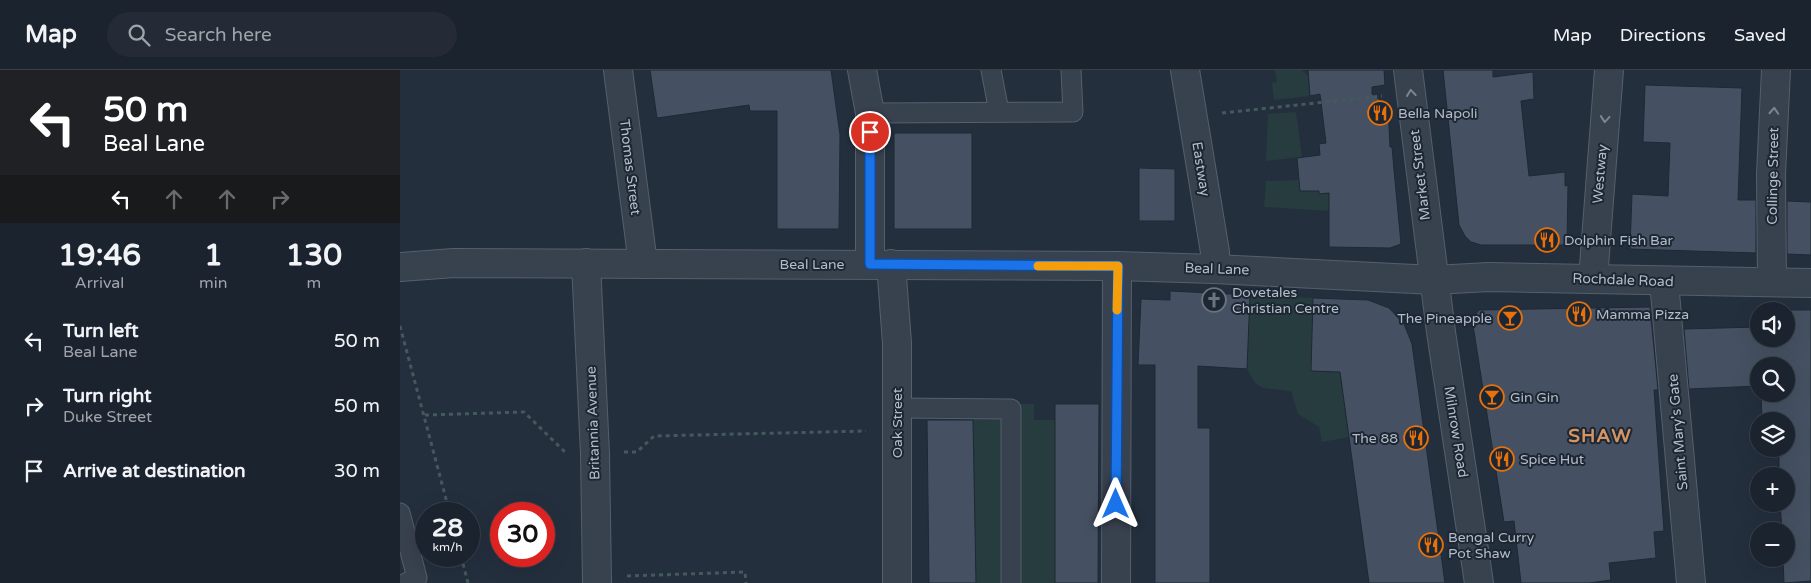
<!DOCTYPE html>
<html lang="en">
<head>
<meta charset="utf-8">
<style>
	:root { --surface:#1b232e; --page:#242b36; --text:#f1f3f6; --muted:#a0a4aa; --line:#39404a }
	body { margin:0; font-family:"Varela Round",sans-serif; background:var(--page); color:var(--text); height:100vh; display:flex; flex-direction:column; font-size:19px; white-space:nowrap }
	* { box-sizing:border-box; margin:0 }
	p { font-size:16px; color:var(--muted) }
	.icon { flex:none; width:28px; height:28px; fill:none; stroke:currentColor; stroke-width:2; stroke-linecap:round; stroke-linejoin:round }
	.map { position:relative; flex:1; overflow:hidden }
	.drawer { display:flex; flex-direction:column; background:var(--surface); width:400px }
	.drawer>* { flex:none }
	.hud { background:#202124; color:#fff; overflow:hidden }
	.controls { position:absolute; left:1350px; top:232px; display:grid; gap:10px }
	.controls a { display:grid; place-items:center; width:45px; height:45px; border-radius:50%; background:var(--surface); box-shadow:0 5px 20px #0002,0 0 0 1px var(--line); font-size:25px }
	.speed { position:absolute; left:15px; top:432px; display:flex; gap:10px; font-size:25px; font-weight:700; text-align:center }
	.speed>* { display:grid; place-content:center; width:65px; height:65px; border-radius:50%; background:var(--surface); box-shadow:0 5px 20px #0002,0 0 0 1px var(--line); line-height:1 }
	.speed small { font-size:12px; font-weight:400 }
	.speed .limit { border:8px solid #d22; background:#fff; color:#111 }
	.pin { position:absolute; display:grid; place-items:center; width:42px; height:42px; color:#fff; margin:-21px; border:2px solid #fff; border-radius:50%; box-shadow:0 1px 5px #0007 }
	.me { position:absolute; width:55px; margin:-28px; rotate:0deg; stroke-linejoin:round; filter:drop-shadow(0 0 4px #0008) }
	.turn { display:flex; align-items:center; gap:18px; height:105px; padding:0 20px; font-size:22px }
	.turn .icon { width:65px; height:65px; stroke-width:2.5 }
	.turn b { display:block; font-size:35px; line-height:42px }
	.lanes { display:flex; align-items:center; height:48px; padding:0 20px; background:#0003; justify-content:center; gap:25px; direction:ltr }
	.lanes .off { opacity:.35 }
	.eta { display:flex; justify-content:space-evenly; align-items:center; height:85px; text-align:center }
	.eta b { font-size:30px; font-weight:800; line-height:35px }
	ul { padding:0; list-style:none }
	li { display:flex; align-items:center; gap:15px; height:65px; padding:0 20px }
	li div { flex:1 }
	li b { display:block; font-size:19px }
	li em { font-style:normal }
	header { display:flex; align-items:center; gap:30px; box-sizing:border-box; height:70px; padding:0 25px; background:var(--surface); border-bottom:1px solid var(--line) }
	header strong { font-size:24px }
	nav { display:flex; gap:28px; margin-inline-start:auto; font-size:18px }
	.search { width:350px; height:45px; background:var(--page); display:flex; align-items:center; gap:12px; box-sizing:border-box; padding:0 18px; border-radius:28px; color:var(--muted); font-size:19px }
	main { display:flex; flex:1; min-height:0 }
	.map>svg:first-child { display:block }
	.green { fill:#263c3f }
	.building { fill:#455162; stroke:#1f2835 }
	.lines { fill:none; stroke-linecap:round; stroke-linejoin:round }
	.service-casing { stroke:#565f6c; stroke-width:21 }
	.minor-casing { stroke:#565f6c; stroke-width:30 }
	.tertiary-casing { stroke:#565f6c; stroke-width:30 }
	.path { stroke:#44595c; stroke-width:3; stroke-dasharray:4 4; stroke-linecap:butt }
	.service { stroke:#38414e; stroke-width:19 }
	.minor { stroke:#38414e; stroke-width:28 }
	.tertiary { stroke:#38414e; stroke-width:28 }
	.oneway { stroke:#7c8592 }
	.route-casing { stroke:#114b97; stroke-width:12 }
	.route { stroke:#1a73e8; stroke-width:9 }
	.slow { stroke:#f59e0b; stroke-width:9 }
	.labels { text-anchor:middle; dominant-baseline:central; stroke-width:4; stroke-linejoin:round; paint-order:stroke }
	.poi-label { font-size:14px; fill:#b4bcc9; stroke:#1d2633; text-anchor:start }
	.street-label { font-size:14px; fill:#b4bcc9; stroke:#1d2633 }
	.district-label { font-size:19px; font-weight:bold; letter-spacing:1px; fill:#d59563; stroke:#1d2633 }
</style>
</head>
<body>
<header>
<strong>Map</strong>
<div class="search"><svg class="icon" aria-label="search" viewBox="0 0 24 24"><circle cx="10" cy="10" r="6"/><path d="M15 15l6 6"/></svg>Search here</div>
<nav><a>Map</a><a>Directions</a><a>Saved</a></nav>
</header>
<main>
<section class="drawer">
<div class="hud">
<div class="turn"><svg class="icon" aria-label="left" viewBox="0 0 24 24"><path d="M17 20v-9H6M10 6l-5 5 5 5"/></svg><div><b>50 m</b>Beal Lane</div></div>
<div class="lanes"><svg class="icon" aria-label="left" viewBox="0 0 24 24"><path d="M17 20v-9H6M10 6l-5 5 5 5"/></svg><svg class="icon off" aria-label="ahead" viewBox="0 0 24 24"><path d="M12 20V5M6 11l6-6 6 6"/></svg><svg class="icon off" aria-label="ahead" viewBox="0 0 24 24"><path d="M12 20V5M6 11l6-6 6 6"/></svg><svg class="icon off" aria-label="right" viewBox="0 0 24 24"><path d="M7 20v-9h11M14 6l5 5-5 5"/></svg></div>
</div>
<div class="eta">
<div><b>19:46</b><p>Arrival</p></div>
<div><b>1</b><p>min</p></div>
<div><b>130</b><p>m</p></div>
</div>
<ul>
<li><svg class="icon" aria-label="left" viewBox="0 0 24 24"><path d="M17 20v-9H6M10 6l-5 5 5 5"/></svg><div><b>Turn left</b><p>Beal Lane</p></div><em>50 m</em></li>
<li><svg class="icon" aria-label="right" viewBox="0 0 24 24"><path d="M7 20v-9h11M14 6l5 5-5 5"/></svg><div><b>Turn right</b><p>Duke Street</p></div><em>50 m</em></li>
<li><svg class="icon" aria-label="arrive" viewBox="0 0 24 24"><path d="M6 21V4h12l-3 4 3 4H6"/></svg><div><b>Arrive at destination</b></div><em>30 m</em></li>
</ul>
</section>
<div class="map">
<svg width="1411" height="513" viewBox="0 0 1411 513">
	<rect width="100%" height="100%" fill="#242f3e"/>
	<path class="green" d="M875 0H902L909 7 910 26 874 30 872 13 877 12Z
		M896 42 902 87 866 91 868 44Z
		M899 110 919 121V124H929V141L864 137 866 111Z
		M850 225 913 228 912 301 940 302 949 367 922 372 919 357 898 344 891 321 863 318 855 313 847 299Z
		M620 334H634V350H655V513H621Z
		M573 344H601L603 513H576Z"/>
	<path class="building" d="M250 0H431L440 65 439 159H377V41H350L349 35 257 48Z
		M908 0H984L985 15 972 17V24L988 36 990 77H992L994 100 1001 174 990 178 929 177V123L919 124V121H900L897 88 920 85 919 74 926 73 920 24 910 26Z
		M1043 0H1093V7L1133 2 1134 29 1121 31 1129 106 1165 102V116L1168 115 1167 175H1081L1071 172 1065 166 1059 155Z
		M1245 15 1342 18 1338 130H1356V183L1230 179 1232 124 1268 126 1270 73 1243 72Z
		M494 63H572V159H494Z
		M739 98 775 99V151H739Z
		M1387 131 1411 132V185L1387 184Z
		M770 221 850 225 847 299 798 296V358H810V513H755V295H738L741 229 770 230Z
		M913 228 968 230 989 238 1004 254 1012 274 1045 513H969L940 302 911 301Z
		M1250 237 1258 320H1254L1264 461 1254 462 1256 488 1209 493 1211 510 1189 513H1121L1114 451 1104 452 1072 249 1079 240Z
		M1358 240H1411V511L1384 513 1383 489H1386V461H1382L1380 434H1386V406H1379V387L1368 388 1367 379H1386V351H1362L1361 324H1386V296H1359V316L1289 319 1284 259 1359 257V269H1386V241H1359V248Z
		M655 334H699L698 513H655Z
		M527 350H573L576 513H529Z"/>
	<g class="lines">
		<g class="service-casing">
			<path id="service" d="M591 0 599 42
				M470 43 673 42 671 0
				M497 338 611 339V513
				M0 443 17 508 6 513"/>
		</g>
		<g class="minor-casing">
			<path id="minor" d="M218 0 243 194
				M462 0 470 43V194
				M785 0 815 182V199
				M186 193 195 384 197 513
				M491 194 497 273V513
				M1193 209 1209 0
				M1264 212 1291 513
				M1372 212 1371 104 1376 0
				M716 513 717 196"/>
		</g>
		<g class="tertiary-casing">
			<path id="tertiary" d="M1008 0 1041 262 1079 513
				M0 197 54 193 717 196 815 199 1034 210 1089 207 1411 213"/>
		</g>
		<path class="path" d="M822 43 982 26
			M0 256 50 444
			M25 345 124 342 165 382
			M224 382H237L254 366 466 361
			M61 486 68 513
			M227 506 345 502 346 513"/>
		<use href="#service" class="service"/>
		<use href="#minor" class="minor"/>
		<use href="#tertiary" class="tertiary"/>
	</g>
	<defs><path id="oneway-chevron" d="M-2-3.5L2.5 0L-2 3.5" fill="none" stroke-width="1.6" stroke-linecap="round" stroke-linejoin="round" transform="scale(1.25)"/></defs>
	<g class="oneway">
		<use href="#oneway-chevron" transform="translate(1011 23) rotate(-97)"/>
		<use href="#oneway-chevron" transform="translate(1374 41) rotate(-87)"/>
		<use href="#oneway-chevron" transform="translate(1205 49) rotate(95)"/>
	</g>
	<g class="lines">
		<g class="route-casing">
			<path id="route" d="M470 62V194L718 196 716 434"/>
		</g>
		<use href="#route" class="route"/>
		<path class="slow" d="M638 196H718L717 240"/>
	</g>
	<defs>
		<g id="restaurant-ring" transform="scale(1.25)"><circle r="9.5" fill="#1d2633" stroke="#e8710a" stroke-width="1.5"/><path d="M-5-6h1v4h1v-4h1v4h1v-4h1v5L-1.5 .5V6h-2V.5L-5-1ZM5-6V6H3V1.5H1.5Q1.5-4 5-6Z" fill="#e8710a"/></g>
		<g id="church-ring" transform="scale(1.25)"><circle r="9.5" fill="#1d2633" stroke="#6b7280" stroke-width="1.5"/><path d="M-1.2-6h2.4v3.5h3.3v2.4h-3.3V6h-2.4V-.1h-3.3v-2.4h3.3Z" fill="#6b7280"/></g>
		<g id="bar-ring" transform="scale(1.25)"><circle r="9.5" fill="#1d2633" stroke="#e8710a" stroke-width="1.5"/><path d="M-6-5H6L.8 .8V4.5H3.5V6h-7V4.5H-.8V.8Z" fill="#e8710a"/></g>
	</defs>
	<g fill-rule="evenodd">
		<use href="#restaurant-ring" x="980" y="43"/>
		<use href="#restaurant-ring" x="1147" y="170"/>
		<use href="#church-ring" x="814" y="230"/>
		<use href="#restaurant-ring" x="1179" y="244"/>
		<use href="#bar-ring" x="1110" y="248"/>
		<use href="#bar-ring" x="1092" y="327"/>
		<use href="#restaurant-ring" x="1016" y="368"/>
		<use href="#restaurant-ring" x="1102" y="389"/>
		<use href="#restaurant-ring" x="1031" y="475"/>
	</g>
	<g class="labels">
		<g class="poi-label">
			<text x="998" y="43">Bella Napoli</text>
			<text x="1164" y="170">Dolphin Fish Bar</text>
			<text x="832" y="222">Dovetales<tspan x="832" dy="16">Christian Centre</tspan></text>
			<text x="1196" y="244">Mamma Pizza</text>
			<text x="1092" y="248" text-anchor="end">The Pineapple</text>
			<text x="1110" y="327">Gin Gin</text>
			<text x="998" y="368" text-anchor="end">The 88</text>
			<text x="1120" y="389">Spice Hut</text>
			<text x="1048" y="467">Bengal Curry<tspan x="1048" dy="16">Pot Shaw</tspan></text>
		</g>
		<g class="street-label">
			<text transform="translate(230 97) rotate(83)">Thomas Street</text>
			<text transform="translate(801 99) rotate(81)">Eastway</text>
			<text transform="translate(1200 104) rotate(-85)">Westway</text>
			<text transform="translate(1020 105) rotate(-97)">Market Street</text>
			<text transform="translate(1373 106) rotate(-89)">Collinge Street</text>
			<text x="412" y="194">Beal Lane</text>
			<text transform="translate(817 199) rotate(2)">Beal Lane</text>
			<text transform="translate(1223 210) rotate(2)">Rochdale Road</text>
			<text transform="translate(193 353) rotate(-92)">Britannia Avenue</text>
			<text transform="translate(497 353) rotate(-90)">Oak Street</text>
			<text transform="translate(1056 362) rotate(81)">Milnrow Road</text>
			<text transform="translate(1278 362) rotate(-95)">Saint Mary's Gate</text>
		</g>
		<g class="district-label">
			<text x="1200" y="366">SHAW</text>
		</g>
	</g>
</svg>
<div class="controls">
<a><svg class="icon" aria-label="sound" viewBox="0 0 24 24"><path d="M4 9h4l5-4v14l-5-4H4zM17 9q2 3 0 6"/></svg></a>
<a><svg class="icon" aria-label="search" viewBox="0 0 24 24"><circle cx="10" cy="10" r="6"/><path d="M15 15l6 6"/></svg></a>
<a><svg class="icon" aria-label="layers" viewBox="0 0 24 24"><path d="M12 4l9 5-9 5-9-5zM3 14l9 5 9-5"/></svg></a>
<a>+</a>
<a>−</a>
</div>
<div class="speed"><div>28<small>km/h</small></div><div class="limit">30</div></div>
<div class="pin" style="left:470px;top:62px;background:#d93025"><svg class="icon" aria-label="arrive" viewBox="0 0 24 24"><path d="M6 21V4h12l-3 4 3 4H6"/></svg></div>
<svg class="me" style="left:716px;top:434px" viewBox="-20 -20 40 40"><path d="M0-17L14 15 0 8-14 15z" fill="#1a73e8" stroke="#fff" stroke-width="4"/></svg>
</div>
</main>
</body>
</html>
